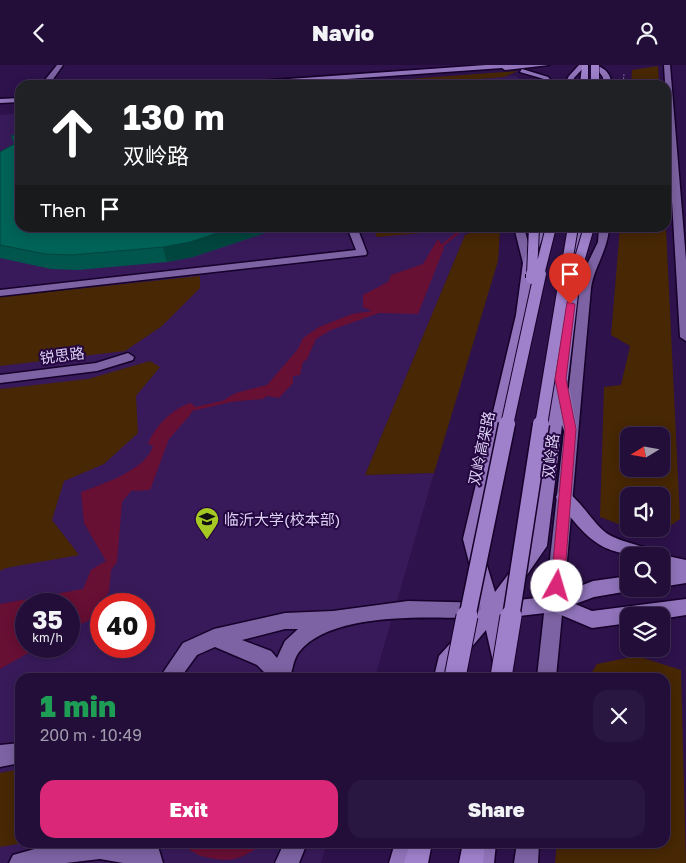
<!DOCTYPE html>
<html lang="en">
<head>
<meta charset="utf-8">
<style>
	:root { --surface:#220e39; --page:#2a1741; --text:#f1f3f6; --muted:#a29cae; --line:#3f2e53; --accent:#db2777 }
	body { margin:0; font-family:"Golos Text","Noto Sans SC",sans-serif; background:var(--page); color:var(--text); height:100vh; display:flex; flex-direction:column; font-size:19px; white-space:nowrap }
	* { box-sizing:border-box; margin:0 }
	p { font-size:16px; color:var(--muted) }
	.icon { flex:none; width:28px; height:28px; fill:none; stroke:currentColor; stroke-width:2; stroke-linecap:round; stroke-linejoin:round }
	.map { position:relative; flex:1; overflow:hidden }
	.details { position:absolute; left:15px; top:608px; width:655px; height:175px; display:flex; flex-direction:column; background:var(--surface); border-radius:15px; box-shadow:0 2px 12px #0003,0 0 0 1px var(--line) }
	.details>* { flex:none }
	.guide { position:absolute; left:15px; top:15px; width:656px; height:152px; border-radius:15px; box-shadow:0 2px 12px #0003,0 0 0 1px var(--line); background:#202124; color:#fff; overflow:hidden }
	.needle { width:32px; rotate:259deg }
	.tools { position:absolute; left:620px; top:362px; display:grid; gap:10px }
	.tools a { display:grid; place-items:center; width:50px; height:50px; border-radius:10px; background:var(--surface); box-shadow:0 2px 12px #0003,0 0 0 1px var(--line); font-size:25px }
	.speed { position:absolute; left:15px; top:528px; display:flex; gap:10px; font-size:25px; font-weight:700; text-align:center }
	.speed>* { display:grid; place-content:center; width:65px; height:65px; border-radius:50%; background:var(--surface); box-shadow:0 2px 12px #0003,0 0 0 1px var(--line); line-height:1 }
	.speed small { font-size:12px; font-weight:400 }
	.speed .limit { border:8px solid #d22; background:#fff; color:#111 }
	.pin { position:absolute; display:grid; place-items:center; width:42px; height:42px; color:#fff; margin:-51px -21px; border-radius:50% 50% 50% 0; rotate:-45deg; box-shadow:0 0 5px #0007 }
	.pin .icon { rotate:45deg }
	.me { position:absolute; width:55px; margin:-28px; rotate:6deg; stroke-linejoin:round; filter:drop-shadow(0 0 4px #0008) }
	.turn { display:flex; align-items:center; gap:18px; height:105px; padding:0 25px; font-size:22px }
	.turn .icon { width:65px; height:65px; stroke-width:2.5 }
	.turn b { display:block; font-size:35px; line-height:42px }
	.then { display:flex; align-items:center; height:48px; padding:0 25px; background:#0003; gap:10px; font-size:19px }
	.round { display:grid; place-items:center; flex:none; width:52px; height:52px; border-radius:15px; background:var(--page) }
	.head { display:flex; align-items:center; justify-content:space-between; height:85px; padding:0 25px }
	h1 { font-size:30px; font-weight:800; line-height:38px; color:#1e9e55 }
	.primary-button { display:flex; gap:10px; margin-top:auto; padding:10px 25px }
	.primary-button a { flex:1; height:58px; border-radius:15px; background:var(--accent); color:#fff; font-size:20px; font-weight:800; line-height:58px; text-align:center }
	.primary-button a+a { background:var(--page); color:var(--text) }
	header { display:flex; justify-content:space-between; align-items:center; height:65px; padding:0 25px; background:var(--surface); font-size:22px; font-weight:800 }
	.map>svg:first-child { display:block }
	.built { fill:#381a5a; fill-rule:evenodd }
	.green { fill:#472704; fill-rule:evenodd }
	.water { fill:#680f34 }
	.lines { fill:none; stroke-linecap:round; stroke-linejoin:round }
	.stream-far1 { stroke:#680f34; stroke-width:2.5 }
	.stream { stroke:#680f34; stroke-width:3 }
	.minor-casing { stroke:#150129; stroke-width:3 }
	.major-casing { stroke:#150129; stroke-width:3 }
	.highway-casing { stroke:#150129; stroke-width:3 }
	.path { stroke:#7c6798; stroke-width:1; stroke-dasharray:2 1; stroke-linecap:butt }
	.minor { fill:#7d63a3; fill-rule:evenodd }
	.major { fill:#9174bb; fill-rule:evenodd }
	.highway { fill:#9e80cb; fill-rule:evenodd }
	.highway-bridge-far4-casing { stroke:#150129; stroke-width:9; stroke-linecap:butt }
	.highway-bridge-far3-casing { stroke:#150129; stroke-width:12; stroke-linecap:butt }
	.highway-bridge-far2-casing { stroke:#150129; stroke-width:14; stroke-linecap:butt }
	.highway-bridge-far1-casing { stroke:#150129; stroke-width:19; stroke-linecap:butt }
	.highway-bridge-casing { stroke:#150129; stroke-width:23; stroke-linecap:butt }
	.highway-bridge-far4 { stroke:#9e80cb; stroke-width:8 }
	.highway-bridge-far3 { stroke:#9e80cb; stroke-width:10 }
	.highway-bridge-far2 { stroke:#9e80cb; stroke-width:12 }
	.highway-bridge-far1 { stroke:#9e80cb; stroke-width:16 }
	.highway-bridge { stroke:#9e80cb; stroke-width:21 }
	.wall { fill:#00554c }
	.shaded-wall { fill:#00453e }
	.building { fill:#006358; stroke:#00453e }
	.route { fill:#db2777; stroke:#8e194d }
	.labels { text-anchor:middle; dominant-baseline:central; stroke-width:4; stroke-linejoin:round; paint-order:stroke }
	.street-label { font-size:15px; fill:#ded2f6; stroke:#240741 }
	.poi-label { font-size:15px; fill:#ded2f6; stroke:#240741; text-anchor:start }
</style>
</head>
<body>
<header><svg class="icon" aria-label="back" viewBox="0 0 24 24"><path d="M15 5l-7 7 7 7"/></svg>Navio<svg class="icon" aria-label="person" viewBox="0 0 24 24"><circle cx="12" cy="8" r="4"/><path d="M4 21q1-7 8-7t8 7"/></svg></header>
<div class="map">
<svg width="686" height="798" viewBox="0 0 686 798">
	<rect width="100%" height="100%" fill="#2e124c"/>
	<path class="built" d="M501 11H516L520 14 519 20H379Z
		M20 48V162L468 163 365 410 434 408 375 612H20V778H327L321 798H0V50ZM26 539H69V581H26ZM101 539H144V581H101Z"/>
	<path class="green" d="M658 1 659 20H631L632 5Z
		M518 6 504 12 397 20H328Z
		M483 162 500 163 498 196 434 408 365 410 465 170Z
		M373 163H434L432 167 377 172Z
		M620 163H666L680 454 663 466 630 464H661V431H629V463L600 452 604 322 621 320 630 281 611 270ZM629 371H661V404H629Z
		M200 211V223L162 261 125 286 0 301V232Z
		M150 296 160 302 136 331 138 368 104 399 64 416 52 455 79 490 6 503 0 506V324L88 314Z
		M637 591 681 605 686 798H555L557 778H665V612H589L597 599Z
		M20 704V778H23L0 782V708Z"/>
	<path class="water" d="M438 174 444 183 418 249 379 248 331 265 316 274 307 294 303 297 300 310 293 311V318L279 333 267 331 263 334 229 337 225 334 236 328 267 320 298 284 303 273 319 262 352 249 372 246 363 242V230L388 217 391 210 423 199Z
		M190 338 195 341 190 350 169 374 150 425 131 426 122 437 117 497 111 505 109 527 88 556 69 564V539H26V581H33L30 587 0 604V539L83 524 91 505 106 496 84 458 81 427C103 419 146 405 153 381L148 379C155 361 171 345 190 338Z
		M183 778H263C240 797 227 798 198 790 192 786 186 784 183 778Z"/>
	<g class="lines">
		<path class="stream-far1" d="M439 183 465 162"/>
		<path class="stream" d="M189 345 233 335"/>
		<g class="minor-casing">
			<path id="minor" d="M57 0H63L49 20H41Z
				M664 0H670L686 195V276L680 272Z
				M347 162H357L367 188 366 190 0 231V225L356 185Z
				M514 162H524L533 198 532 200H524L523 198Z
				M599 162H609C608 185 594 202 591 223 579 353 569 483 556 612H537L581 212 598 177Z
				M128 288 134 292 133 295 97 306 0 318V310L96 298Z
				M408 536 491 538 497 540 500 546 497 552 491 554C441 553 333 544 299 587 293 595 293 604 290 612H269L257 600 215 582 197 590 181 612H160L183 578 214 564 285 548 333 546ZM285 564H298L285 576 277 593 271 586 242 575Z
				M20 678V698L0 702V680Z
				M56 778 135 779V778H157L163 798H123L100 794 66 798H9L13 790Z
				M284 778H307L299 798H275Z
				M517 778H539L538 798H514Z"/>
		</g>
		<g class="major-casing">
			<path id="major" d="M486 0H549L505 5 502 3 261 20H227L231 18Z
				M579 0H586L574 13 572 20H564L569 11Z
				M591 0C602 0 612 8 611 20H603C606 10 597 6 591 0Z
				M522 4 548 12 555 20H547L544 14 520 7Z
				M20 33V37L0 38V34Z
				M537 162H547L533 198 528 250 479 474 495 527 531 479 576 162H586L567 322 570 326 577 364 570 369 565 368 562 360 547 481 509 536 555 531 593 516 629 511V524L635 525 594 532 575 539 592 546 686 534V550L661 554V551H629V558L592 563 554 547 502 553 511 594 508 601 501 603 494 601 486 565 455 602 452 612H434L439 591 481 544 463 474 516 250 523 198Z
				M564 426C577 430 592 457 605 467 616 476 643 481 657 486L658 489 686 495V518L661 522V506L669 505 661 502V491C604 491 592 481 558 436L556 432 558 428Z
				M395 778H417L413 798H389Z
				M474 778H496L494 798H470Z"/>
		</g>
		<g class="highway-casing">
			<path id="highway" d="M582 0H588V20H580Z
				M605 14H611L612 20H604Z
				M410 778H432L428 798H404Z
				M463 778H485L483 798H459Z"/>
		</g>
		<path class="path" d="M623 20 624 9"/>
		<use href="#minor" class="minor"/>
		<use href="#major" class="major"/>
		<use href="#highway" class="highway"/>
		<g class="highway-bridge-far4-casing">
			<path id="highway-bridge-far4" d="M595 0V20"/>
		</g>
		<g class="highway-bridge-far3-casing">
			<path id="highway-bridge-far3" d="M532 210 534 162
				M539 210 551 162
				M565 210 573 162
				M575 210 589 162"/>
		</g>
		<g class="highway-bridge-far2-casing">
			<path id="highway-bridge-far2" d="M532 213V209
				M569 230 575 209
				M507 360 540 209
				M541 360 566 209"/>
		</g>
		<g class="highway-bridge-far1-casing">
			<path id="highway-bridge-far1" d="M467 553 507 359
				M511 553 541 359"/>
		</g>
		<g class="highway-bridge-casing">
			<path id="highway-bridge" d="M455 612 467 551
				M501 612 511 551"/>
		</g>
		<use href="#highway-bridge-far4" class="highway-bridge-far4"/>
		<use href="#highway-bridge-far3" class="highway-bridge-far3"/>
		<use href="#highway-bridge-far2" class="highway-bridge-far2"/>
		<use href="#highway-bridge-far1" class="highway-bridge-far1"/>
		<use href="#highway-bridge" class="highway-bridge"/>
	</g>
	<path class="wall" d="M20 68V162L265 168 193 192 167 197 78 205 51 204 0 193V87L14 79 11 71Z"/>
	<path class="shaded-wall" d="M235 162H277L265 168 193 192 167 197 163 182Z"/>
	<path class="building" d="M20 68V76L11 71Z
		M20 76V162H235L190 177 163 182 72 190 45 189 0 180V87Z"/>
	<path class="route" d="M567 237 575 239 566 314 576 364 564 521 562 525 557 527 553 525 551 521 565 364 555 314Z"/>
	<defs>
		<g id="university-pin" transform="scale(1.25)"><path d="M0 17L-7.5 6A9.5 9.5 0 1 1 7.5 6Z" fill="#a6c822" stroke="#240741"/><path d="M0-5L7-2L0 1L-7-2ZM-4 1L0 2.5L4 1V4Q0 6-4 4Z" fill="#111"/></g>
	</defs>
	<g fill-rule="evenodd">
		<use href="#university-pin" x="207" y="454"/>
	</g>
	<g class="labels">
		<g class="street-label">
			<text transform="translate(62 290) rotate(-7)">锐思路</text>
			<text transform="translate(481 383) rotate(-78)">双岭高架路</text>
			<text transform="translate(550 391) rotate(-83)">双岭路</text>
		</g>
		<g class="poi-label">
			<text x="224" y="454">临沂大学(校本部)</text>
		</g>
	</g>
</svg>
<div class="tools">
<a><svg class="needle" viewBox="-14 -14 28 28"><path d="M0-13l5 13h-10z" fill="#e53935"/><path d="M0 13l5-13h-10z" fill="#a29cae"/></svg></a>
<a><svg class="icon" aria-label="sound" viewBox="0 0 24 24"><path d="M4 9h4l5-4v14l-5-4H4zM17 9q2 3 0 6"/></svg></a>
<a><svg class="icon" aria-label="search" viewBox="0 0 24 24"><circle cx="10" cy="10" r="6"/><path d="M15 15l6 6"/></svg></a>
<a><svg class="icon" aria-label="layers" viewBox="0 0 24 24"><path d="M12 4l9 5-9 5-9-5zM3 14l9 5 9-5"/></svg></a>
</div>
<div class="speed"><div>35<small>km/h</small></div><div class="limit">40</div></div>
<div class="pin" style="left:570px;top:239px;background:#d93025"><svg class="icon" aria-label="arrive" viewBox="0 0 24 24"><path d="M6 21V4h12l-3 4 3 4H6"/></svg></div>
<svg class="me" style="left:557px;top:521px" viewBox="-20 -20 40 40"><circle r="19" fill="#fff"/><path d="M0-13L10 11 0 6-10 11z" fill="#db2777"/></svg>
<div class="guide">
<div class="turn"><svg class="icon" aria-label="ahead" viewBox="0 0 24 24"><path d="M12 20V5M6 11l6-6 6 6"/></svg><div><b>130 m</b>双岭路</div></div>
<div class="then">Then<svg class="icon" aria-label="arrive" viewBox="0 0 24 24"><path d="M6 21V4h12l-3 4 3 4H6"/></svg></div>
</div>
<section class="details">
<div class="head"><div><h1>1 min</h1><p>200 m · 10:49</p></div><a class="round"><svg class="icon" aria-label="close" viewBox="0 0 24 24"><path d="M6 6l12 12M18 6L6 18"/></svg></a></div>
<div class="primary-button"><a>Exit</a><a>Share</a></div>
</section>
</div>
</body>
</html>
